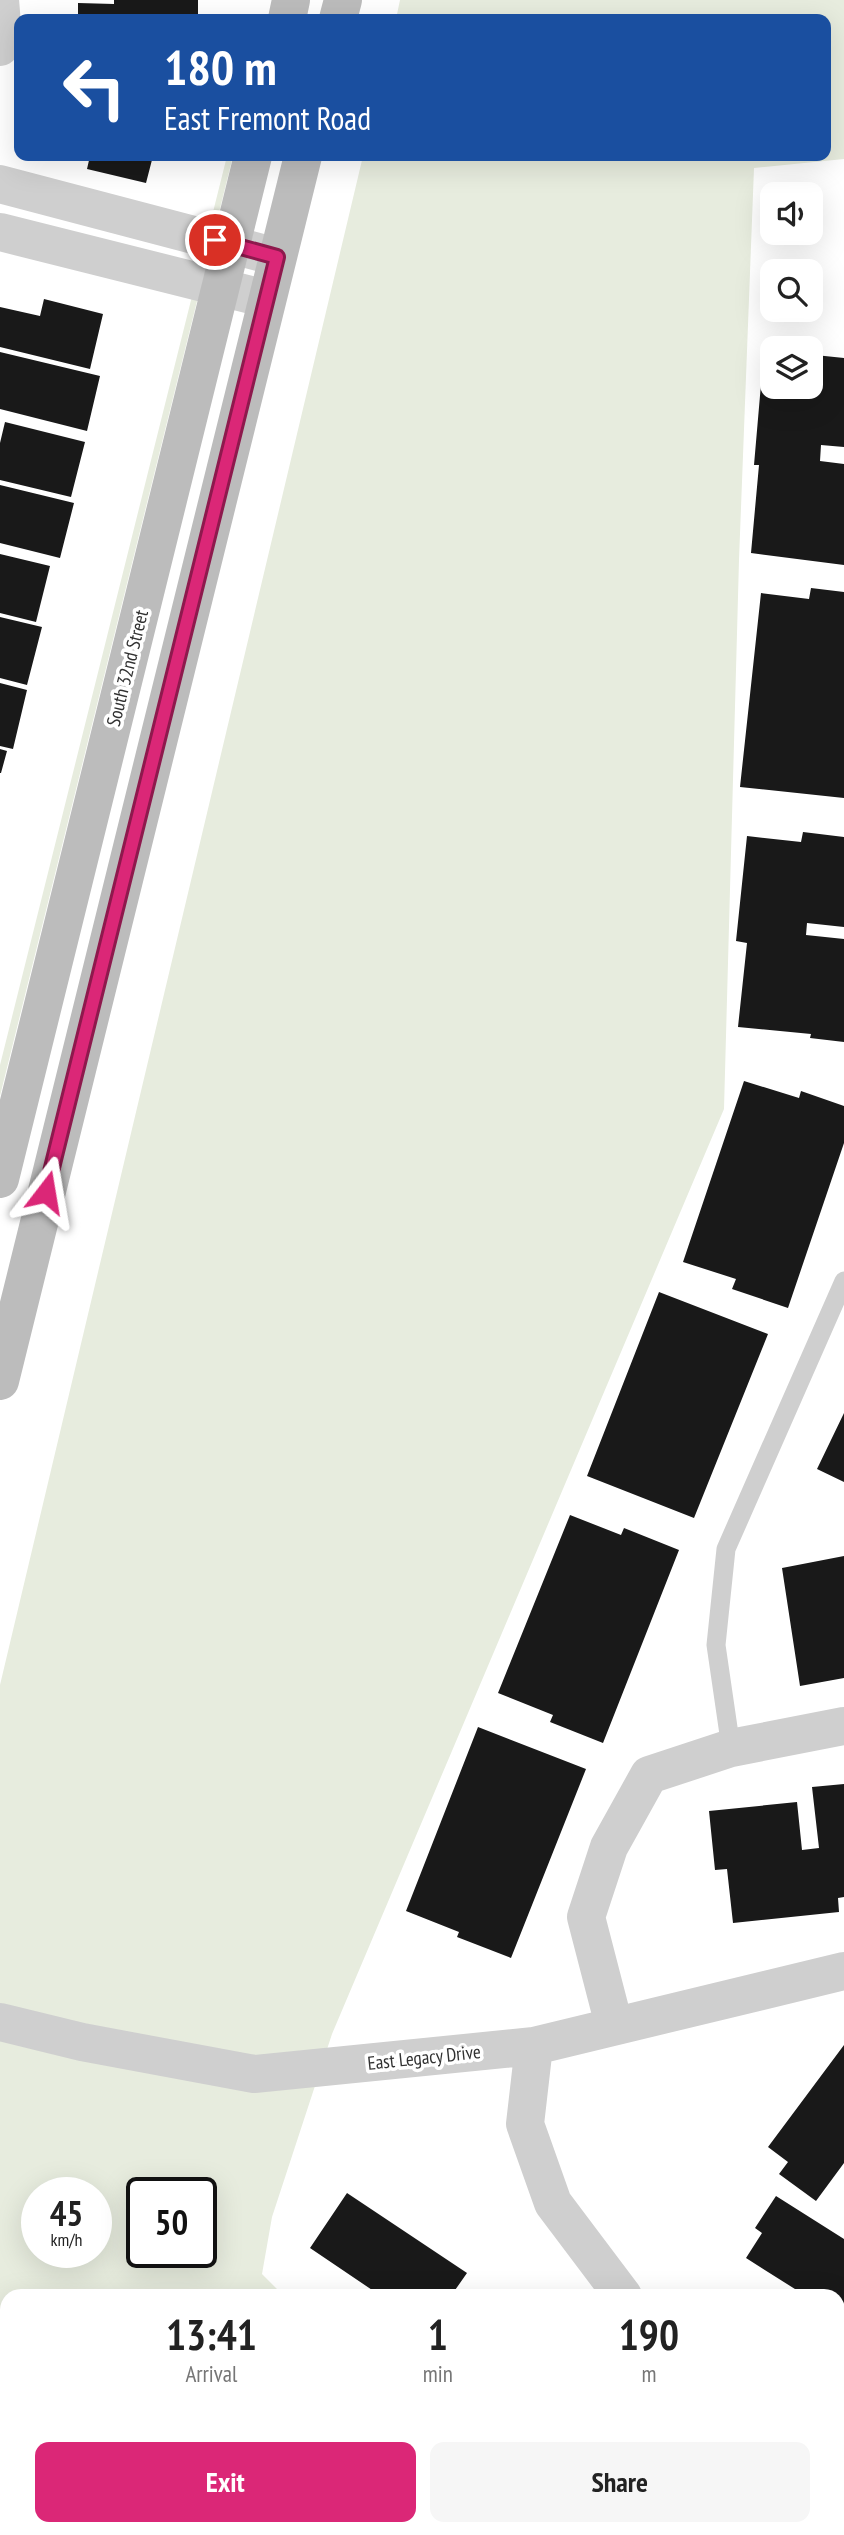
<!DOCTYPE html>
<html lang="en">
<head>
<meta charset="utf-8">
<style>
	:root { --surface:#fff; --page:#f6f6f6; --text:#222; --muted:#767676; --accent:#db2777 }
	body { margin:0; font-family:"PT Sans Narrow",sans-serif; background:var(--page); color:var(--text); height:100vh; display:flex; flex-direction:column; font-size:26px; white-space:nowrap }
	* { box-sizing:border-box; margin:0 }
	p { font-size:23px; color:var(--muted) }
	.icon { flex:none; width:38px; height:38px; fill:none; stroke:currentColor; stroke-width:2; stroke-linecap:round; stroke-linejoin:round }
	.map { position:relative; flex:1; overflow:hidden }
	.panel { position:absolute; left:0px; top:2289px; width:845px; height:247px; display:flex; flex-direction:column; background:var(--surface); border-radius:21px 21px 0 0; box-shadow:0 7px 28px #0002 }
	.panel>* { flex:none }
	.banner { position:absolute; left:14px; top:14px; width:817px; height:147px; border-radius:14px; box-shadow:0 7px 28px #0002; background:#1a4fa0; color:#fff; overflow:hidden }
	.controls { position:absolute; left:760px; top:182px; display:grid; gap:14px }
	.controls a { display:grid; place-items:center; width:63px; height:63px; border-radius:14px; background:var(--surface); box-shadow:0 7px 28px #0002; font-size:35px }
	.speed { position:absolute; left:21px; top:2177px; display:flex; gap:14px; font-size:35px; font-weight:700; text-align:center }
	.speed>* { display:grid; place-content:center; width:91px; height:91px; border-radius:50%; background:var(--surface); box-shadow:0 7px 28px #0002; line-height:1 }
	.speed small { font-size:18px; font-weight:400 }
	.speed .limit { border:4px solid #111; border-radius:10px; background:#fff; color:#111 }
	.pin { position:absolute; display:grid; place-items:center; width:60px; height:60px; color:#fff; margin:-30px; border:4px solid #fff; border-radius:50%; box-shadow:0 2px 7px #0007 }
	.me { position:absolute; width:77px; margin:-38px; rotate:14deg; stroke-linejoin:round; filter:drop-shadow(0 0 5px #0008) }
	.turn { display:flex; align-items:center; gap:24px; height:147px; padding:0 35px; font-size:32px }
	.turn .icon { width:91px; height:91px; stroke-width:2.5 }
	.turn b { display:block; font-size:49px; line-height:60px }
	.eta { display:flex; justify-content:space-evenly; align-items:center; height:119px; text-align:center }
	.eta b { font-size:42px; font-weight:700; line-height:49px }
	.button { display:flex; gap:14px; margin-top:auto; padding:14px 35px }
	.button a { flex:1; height:80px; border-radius:14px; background:var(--accent); color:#fff; font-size:28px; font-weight:700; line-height:80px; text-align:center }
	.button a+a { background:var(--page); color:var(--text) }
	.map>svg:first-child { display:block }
	.green { fill:#e7ecde; fill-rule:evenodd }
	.building { fill:#191919 }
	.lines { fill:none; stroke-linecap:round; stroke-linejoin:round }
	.lane { stroke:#cfcfcf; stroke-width:19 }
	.street { stroke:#cfcfcf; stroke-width:38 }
	.secondary { stroke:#bcbcbc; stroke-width:38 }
	.route-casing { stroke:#8e194d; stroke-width:18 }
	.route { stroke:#db2777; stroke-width:12 }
	.labels { text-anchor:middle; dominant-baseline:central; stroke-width:7; stroke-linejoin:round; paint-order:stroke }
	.street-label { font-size:19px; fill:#323232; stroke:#fff }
</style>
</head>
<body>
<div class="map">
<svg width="844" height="2535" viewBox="0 0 844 2535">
	<rect width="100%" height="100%" fill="#fff"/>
	<path class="green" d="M400 0H844V159L754 168 739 560 724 1109 332 2034 272 2217 262 2274 284 2296H7V2529H515L522 2535H0V1685L363 156H826V19H396ZM37 2193H96V2252H37ZM142 2193H201V2252H142Z
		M227 156H233L0 1096V1065Z"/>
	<path class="building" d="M114 0H198V19H78V3L114 4Z
		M90 156H153L146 183 87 169Z
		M44 299 103 314 90 369 0 347V307L40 316Z
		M0 352 100 376 87 431 0 409Z
		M815 355 844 358V447L821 445 820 461 844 464V565L751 553 759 465H754L763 361H772V387H810V365H814Z
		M5 422 85 442 71 497 0 480V443Z
		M0 485 74 503 60 558 0 543Z
		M0 554 50 566 36 622 0 613Z
		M811 588 844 592V798L740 787 761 593 809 599Z
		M0 617 42 627 27 685 0 678Z
		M0 683 27 690 13 749 0 746Z
		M0 749 7 751 1 773H0Z
		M803 832 844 837V927L807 923 806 935 844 939V1042L810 1038 811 1034 738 1027 747 943 736 941 747 836 801 842Z
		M744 1081 799 1098 801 1091 844 1106V1143L788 1308 732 1289 736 1279 683 1262Z
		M659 1292 768 1334 694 1518 587 1476Z
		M844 1413V1482L817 1469Z
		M570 1515 621 1535 624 1528 679 1550 603 1743 550 1722 553 1715 498 1693Z
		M844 1556V1678L800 1686 782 1568Z
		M478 1727 586 1769 511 1958 457 1937 459 1932 406 1911Z
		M844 1784V1897L838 1898 839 1912 733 1923 727 1869 715 1870 709 1811 797 1802 802 1850 819 1848 812 1787Z
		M844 2045V2163L816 2201 779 2174 788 2162 768 2147Z
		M347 2193 467 2273 453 2293 457 2296H381L310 2248Z
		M776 2196 844 2239V2320L838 2316V2296H806L746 2258 762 2233 755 2228Z
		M594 2529H688L699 2535H590Z"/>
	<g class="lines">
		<path class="lane" d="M731 1748 716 1645 726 1549 844 1281"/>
		<path class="street" d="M0 47 3 36 0 0
			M0 184 277 257
			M0 232 267 299
			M0 2022 82 2042 254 2074 534 2046 844 1971
			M614 2025 586 1917 609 1847 649 1775 731 1748 844 1726
			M534 2046 525 2124 553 2203 623 2296
			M838 2427 844 2429"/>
		<path class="secondary" d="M287 19 291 0
			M338 19 343 0
			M0 1179 253 156
			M0 1381 303 156"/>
	</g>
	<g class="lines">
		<g class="route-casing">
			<path id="route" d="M46 1192 277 257 215 240"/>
		</g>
		<use href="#route" class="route"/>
	</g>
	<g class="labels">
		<g class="street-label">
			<text transform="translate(127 668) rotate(-76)">South 32nd Street</text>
			<text transform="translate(424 2057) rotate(-6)">East Legacy Drive</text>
		</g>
	</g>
</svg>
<div class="controls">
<a><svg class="icon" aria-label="sound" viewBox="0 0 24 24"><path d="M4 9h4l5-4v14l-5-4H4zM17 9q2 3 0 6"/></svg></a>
<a><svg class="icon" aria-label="search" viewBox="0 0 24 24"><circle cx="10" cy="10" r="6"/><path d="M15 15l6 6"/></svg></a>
<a><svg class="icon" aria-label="layers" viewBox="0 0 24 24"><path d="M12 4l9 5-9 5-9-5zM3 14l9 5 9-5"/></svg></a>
</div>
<div class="speed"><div>45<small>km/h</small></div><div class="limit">50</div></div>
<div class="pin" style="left:215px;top:240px;background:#d93025"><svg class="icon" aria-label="arrive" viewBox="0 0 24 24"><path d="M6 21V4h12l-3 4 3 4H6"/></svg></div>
<svg class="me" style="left:46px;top:1192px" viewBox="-20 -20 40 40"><path d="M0-17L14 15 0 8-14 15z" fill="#db2777" stroke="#fff" stroke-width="4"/></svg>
<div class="banner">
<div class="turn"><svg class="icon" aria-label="left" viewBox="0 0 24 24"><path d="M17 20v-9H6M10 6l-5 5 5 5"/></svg><div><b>180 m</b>East Fremont Road</div></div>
</div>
<section class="panel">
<div class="eta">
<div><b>13:41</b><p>Arrival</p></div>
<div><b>1</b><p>min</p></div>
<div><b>190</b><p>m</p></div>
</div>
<div class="button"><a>Exit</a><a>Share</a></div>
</section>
</div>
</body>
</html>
